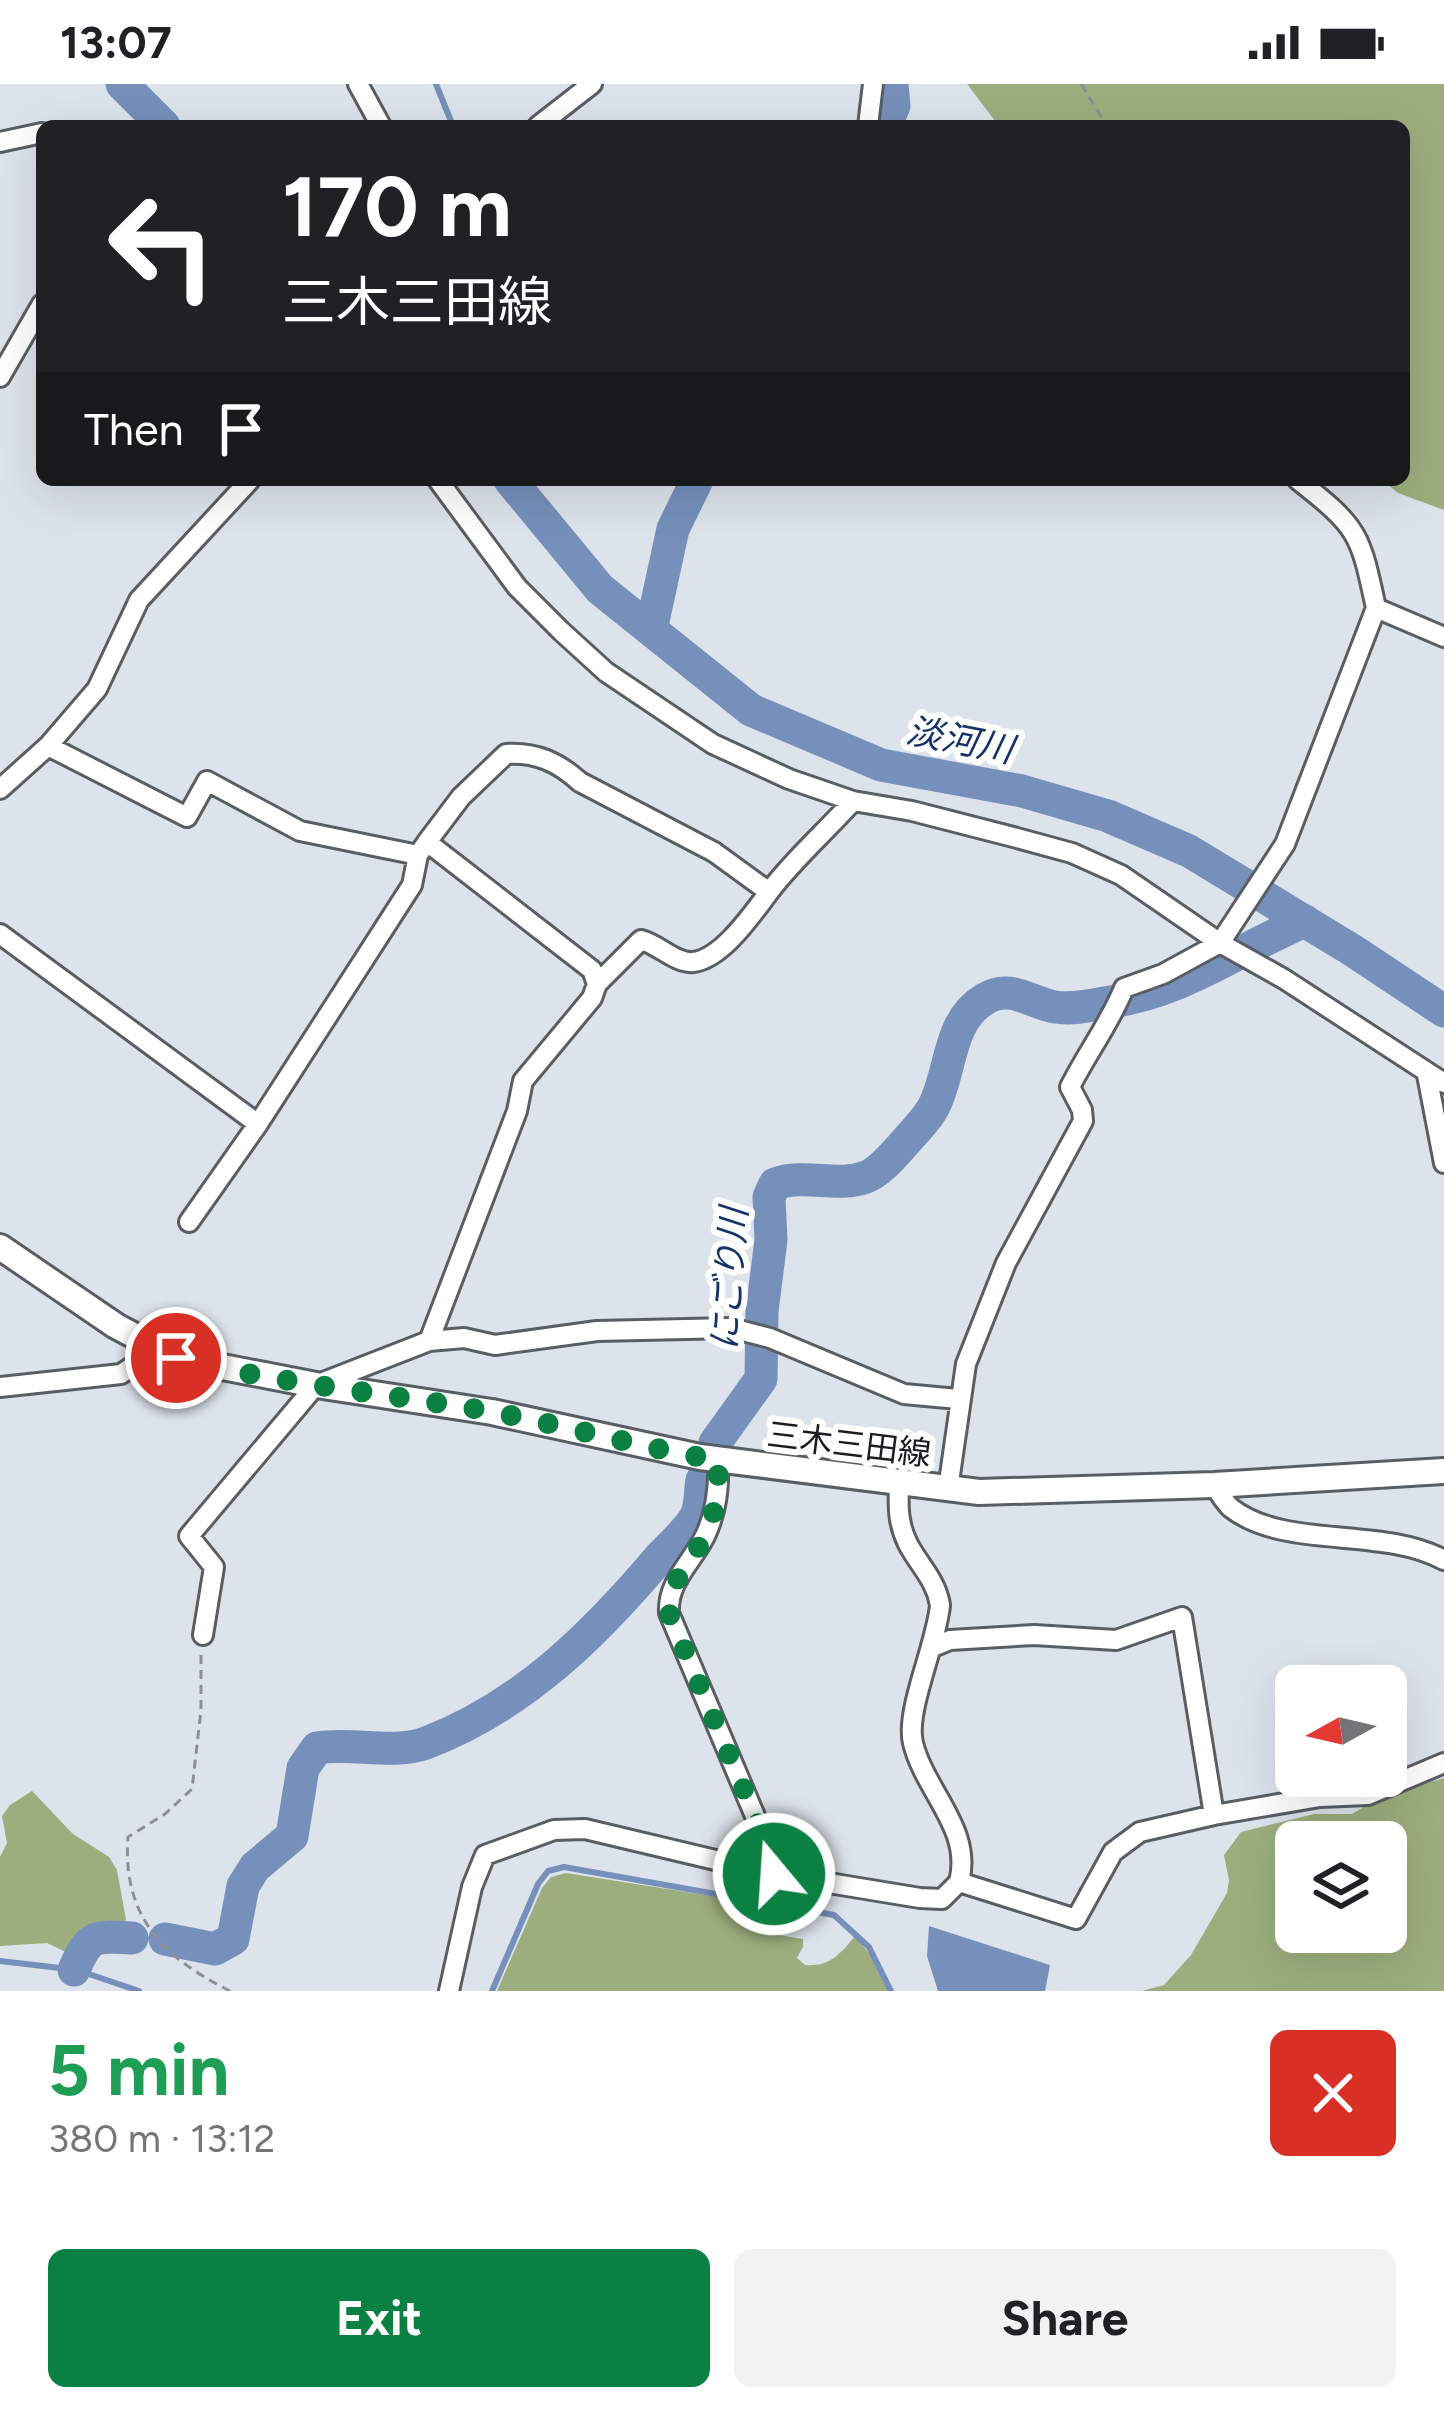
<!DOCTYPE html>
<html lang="en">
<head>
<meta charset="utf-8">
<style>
	:root { --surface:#fff; --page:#f2f2f2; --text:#202124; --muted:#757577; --accent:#0b8043 }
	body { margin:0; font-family:Figtree,"Noto Sans JP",sans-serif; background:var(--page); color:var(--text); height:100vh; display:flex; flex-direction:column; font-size:45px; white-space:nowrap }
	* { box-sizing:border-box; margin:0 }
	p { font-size:39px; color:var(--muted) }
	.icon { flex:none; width:66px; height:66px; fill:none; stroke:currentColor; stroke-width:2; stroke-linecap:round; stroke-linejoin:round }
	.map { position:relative; height:1907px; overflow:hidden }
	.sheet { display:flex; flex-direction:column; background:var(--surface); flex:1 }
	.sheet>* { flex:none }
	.guide { position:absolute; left:36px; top:36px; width:1374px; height:366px; border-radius:18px; box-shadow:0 12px 48px #0002; background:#202124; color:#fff; overflow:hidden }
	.needle { width:78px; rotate:262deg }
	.buttons { position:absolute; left:1275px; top:1581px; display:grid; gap:24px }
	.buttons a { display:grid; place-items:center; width:132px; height:132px; border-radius:18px; background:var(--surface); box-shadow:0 12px 48px #0002; font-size:60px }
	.pin { position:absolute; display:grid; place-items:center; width:102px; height:102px; color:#fff; margin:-51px; border:6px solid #fff; border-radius:50%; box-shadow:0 3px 12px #0007 }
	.me { position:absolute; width:132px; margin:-66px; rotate:342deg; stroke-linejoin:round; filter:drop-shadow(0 0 9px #0008) }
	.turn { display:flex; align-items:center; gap:42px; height:252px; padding:0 48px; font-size:54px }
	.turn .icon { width:156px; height:156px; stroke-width:2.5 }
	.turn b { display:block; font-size:84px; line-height:102px }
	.then { display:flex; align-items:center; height:114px; padding:0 48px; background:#0003; gap:24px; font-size:45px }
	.round { display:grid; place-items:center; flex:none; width:126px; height:126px; border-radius:18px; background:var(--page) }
	.headline { display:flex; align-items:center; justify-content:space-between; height:204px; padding:0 48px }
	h1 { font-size:72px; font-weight:700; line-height:90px; color:#1e9e55 }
	.button { display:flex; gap:24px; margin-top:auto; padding:24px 48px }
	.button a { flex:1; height:138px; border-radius:18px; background:var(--accent); color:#fff; font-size:48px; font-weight:700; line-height:138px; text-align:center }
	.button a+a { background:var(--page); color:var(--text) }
	.status { display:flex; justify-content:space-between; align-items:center; height:84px; padding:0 60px; background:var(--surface); direction:ltr }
	.status svg { height:33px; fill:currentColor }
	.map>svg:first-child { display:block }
	.forest { fill:#9cae7d; fill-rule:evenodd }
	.water { fill:#7690bb }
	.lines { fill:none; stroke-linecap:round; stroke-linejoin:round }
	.stream { stroke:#7690bb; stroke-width:6 }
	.river { stroke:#7690bb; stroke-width:33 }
	.minor-casing { stroke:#595e65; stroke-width:24 }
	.major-casing { stroke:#595e65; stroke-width:30 }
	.path { stroke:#8c9096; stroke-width:3; stroke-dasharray:9 6; stroke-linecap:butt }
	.minor { stroke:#fff; stroke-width:18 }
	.major { stroke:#fff; stroke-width:24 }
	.route { stroke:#0b8043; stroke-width:21; stroke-dasharray:0 37.8 }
	.labels { text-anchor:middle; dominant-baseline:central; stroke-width:12; stroke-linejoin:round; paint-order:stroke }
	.street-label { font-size:33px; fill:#1a1c1f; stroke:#fff }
	.water-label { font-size:36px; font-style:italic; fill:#133369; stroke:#fff }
</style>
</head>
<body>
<div class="status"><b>13:07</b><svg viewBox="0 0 49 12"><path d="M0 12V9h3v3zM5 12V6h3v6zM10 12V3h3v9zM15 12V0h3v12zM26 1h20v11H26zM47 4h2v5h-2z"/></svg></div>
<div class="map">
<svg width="1444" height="1907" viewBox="0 0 1444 1907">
	<rect width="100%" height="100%" fill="#dde3eb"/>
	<path class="forest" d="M967 0H1444V426L1398 409 1382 396H1404V42H999Z
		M1444 1694V1907H1142L1164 1901 1191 1871 1227 1809 1229 1796 1224 1771 1241 1748 1314 1730H1352L1386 1710ZM1296 1758H1386V1848H1296Z
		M32 1707 73 1750 109 1773 117 1786 126 1836 89 1879 47 1859 0 1862V1773L7 1759 2 1732 10 1721Z
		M566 1789 782 1823 772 1846 779 1851 803 1855V1863L797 1874 805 1881C830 1883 840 1870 855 1852L877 1879 889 1907H497L542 1804 551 1793Z"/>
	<path class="water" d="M929 1842 1050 1881 1045 1907H938L927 1872Z"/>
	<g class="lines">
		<path class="stream" d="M436 0 453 42
			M0 1877 77 1886 139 1907
			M492 1907 538 1800 548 1787 564 1783 834 1831 869 1863 891 1907"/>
		<path class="river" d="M122 0 164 42
			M885 42 894 22 892 0
			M510 396 600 505 751 626 881 681 1022 707 1108 732 1189 767 1352 866 1444 927
			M651 546 673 445 697 396
			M715 1359 761 1295 762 1227 771 1156 769 1113 775 1100C805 1089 837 1104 866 1093 878 1089 892 1073 901 1063 912 1050 928 1035 935 1020 952 984 948 937 985 915 1010 899 1031 919 1055 923 1073 926 1093 921 1110 918 1183 908 1239 865 1305 837
			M165 1855 215 1865 233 1855 243 1802 255 1783 292 1752 303 1684 317 1664C352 1658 393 1671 426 1659 523 1622 595 1550 660 1473 671 1461 689 1446 696 1432 701 1422 700 1406 702 1396
			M74 1886C89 1850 95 1852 132 1854"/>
		<g class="minor-casing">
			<path id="minor" d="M358 0 381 42
				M538 42 592 0
				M868 42 873 0
				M0 58 42 49
				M0 293 42 220
				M438 396 517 503 561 547 606 588 713 660 789 695 853 717 912 727 1017 754 1072 769 1121 791 1220 859 1284 895 1444 999
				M1298 396C1359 444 1360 449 1376 524
				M48 662 187 733 207 697 300 747 418 771 427 758 592 886 597 900 592 914 523 997 517 1027 429 1257
				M0 705 48 662 97 605 139 516 250 396
				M427 758 461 713 506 670C536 668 558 678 580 698L714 768 769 808
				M0 850 258 1040
				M597 900 641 856C658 860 676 880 693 878 722 875 753 829 769 808 793 776 826 747 853 717
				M1427 991 1444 1079
				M189 1138 258 1040 412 801 418 771
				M0 1303 121 1290 157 1266
				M718 1376C719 1402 717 1427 705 1452 692 1478 667 1498 669 1529L769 1765 774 1790
				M1214 1401C1219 1408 1225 1419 1231 1424 1285 1466 1382 1442 1444 1476
				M948 1405 966 1280 1006 1179 1083 1037 1082 1026 1070 1003C1087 969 1110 939 1124 904L1163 890 1220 859 1285 760 1376 524 1444 553
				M203 1551 214 1483 189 1452 316 1301 429 1257 464 1254 495 1261 597 1247 731 1244 770 1254 904 1310 958 1315
				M933 1563 950 1556 1034 1551 1116 1556 1182 1533 1214 1731
				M959 1798 1076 1835 1113 1768 1140 1748 1214 1731 1320 1713 1368 1711 1444 1679
				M449 1907 472 1803 485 1771 554 1746 585 1745 774 1790 920 1814 942 1815 959 1798C973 1745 925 1708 913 1659 905 1627 937 1559 940 1521 936 1496 919 1481 908 1460 898 1440 898 1423 899 1401"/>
		</g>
		<g class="major-casing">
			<path id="major" d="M0 1163 116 1242 176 1274 316 1301 492 1328 700 1373 979 1408 1214 1401 1444 1387"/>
		</g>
		<path class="path" d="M1081 0 1107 42
			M201 1571V1626L192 1705 165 1730 128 1753C122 1833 164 1874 230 1907"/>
		<use href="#minor" class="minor"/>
		<use href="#major" class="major"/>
	</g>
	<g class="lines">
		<path class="route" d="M176 1274C280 1300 387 1309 493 1328 568 1342 642 1364 718 1376 719 1402 717 1427 705 1452 692 1478 667 1498 669 1529L769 1765 774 1790"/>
	</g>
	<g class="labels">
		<g class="street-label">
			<text transform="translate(849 1360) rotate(7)">三木三田線</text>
		</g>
		<g class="water-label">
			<text transform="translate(960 656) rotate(11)">淡河川</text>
			<text transform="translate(729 1195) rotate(-86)">にごり川</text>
		</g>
	</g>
</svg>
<div class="buttons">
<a><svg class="needle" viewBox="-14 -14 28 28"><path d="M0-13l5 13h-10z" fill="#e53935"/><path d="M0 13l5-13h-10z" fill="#757577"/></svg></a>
<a><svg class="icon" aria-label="layers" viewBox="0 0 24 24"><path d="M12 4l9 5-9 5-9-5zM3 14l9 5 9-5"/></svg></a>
</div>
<div class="pin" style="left:176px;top:1274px;background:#d93025"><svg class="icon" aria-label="arrive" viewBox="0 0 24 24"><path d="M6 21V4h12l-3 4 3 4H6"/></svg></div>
<svg class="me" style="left:774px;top:1790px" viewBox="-20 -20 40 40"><circle r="17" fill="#0b8043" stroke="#fff" stroke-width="3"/><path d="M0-11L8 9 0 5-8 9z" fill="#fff"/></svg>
<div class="guide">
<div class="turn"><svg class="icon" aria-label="left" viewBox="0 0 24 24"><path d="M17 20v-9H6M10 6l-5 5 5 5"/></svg><div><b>170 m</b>三木三田線</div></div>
<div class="then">Then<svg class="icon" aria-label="arrive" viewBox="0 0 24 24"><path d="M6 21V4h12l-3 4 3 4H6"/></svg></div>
</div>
</div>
<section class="sheet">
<div class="headline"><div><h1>5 min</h1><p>380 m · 13:12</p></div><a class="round" style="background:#d93025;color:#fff"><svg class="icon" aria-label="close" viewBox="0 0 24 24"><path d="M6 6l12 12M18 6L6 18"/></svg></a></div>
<div class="button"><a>Exit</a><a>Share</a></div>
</section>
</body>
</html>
